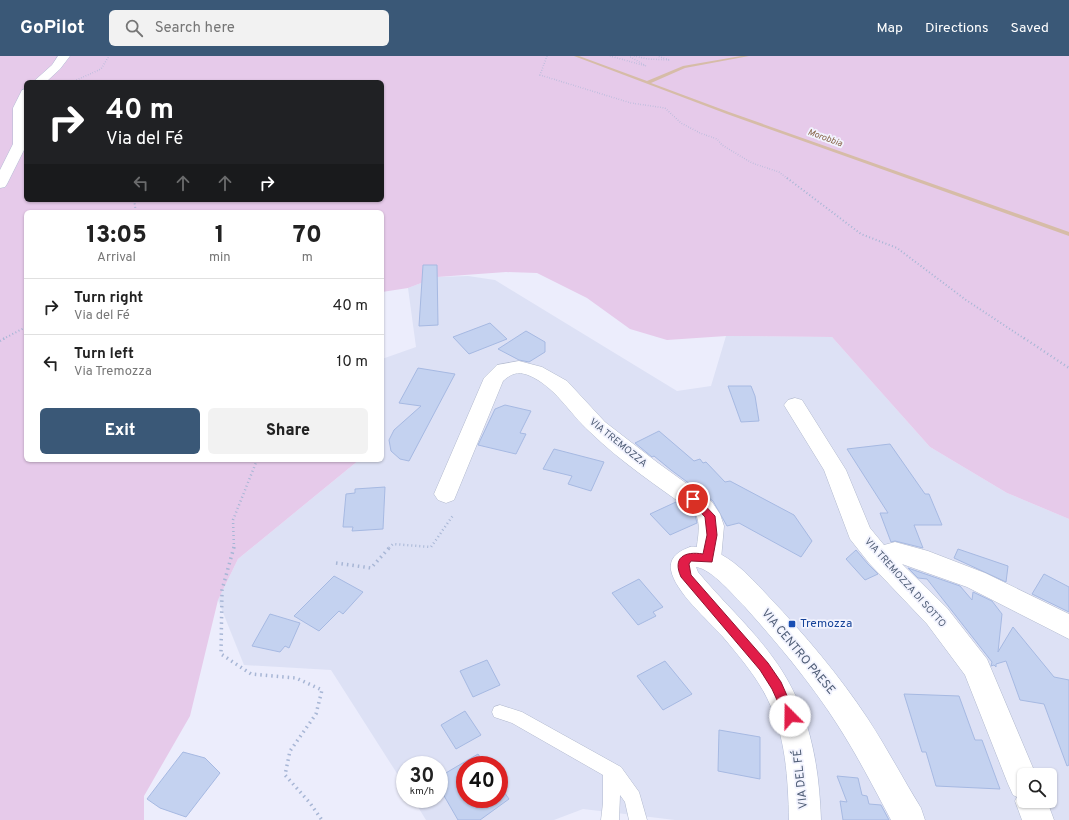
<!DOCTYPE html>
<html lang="en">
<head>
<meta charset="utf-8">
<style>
	:root { --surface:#fff; --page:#f2f2f2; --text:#222; --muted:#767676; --line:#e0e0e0; --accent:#3a5877 }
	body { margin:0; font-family:Overpass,sans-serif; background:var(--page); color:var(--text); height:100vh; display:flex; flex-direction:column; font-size:15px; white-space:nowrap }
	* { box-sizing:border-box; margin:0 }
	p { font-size:13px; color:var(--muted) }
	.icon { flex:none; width:22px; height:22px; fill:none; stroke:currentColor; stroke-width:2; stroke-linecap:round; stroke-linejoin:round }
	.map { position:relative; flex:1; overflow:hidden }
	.details { position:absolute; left:24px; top:154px; width:360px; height:252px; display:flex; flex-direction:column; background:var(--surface); border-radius:6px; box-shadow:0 1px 3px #0004 }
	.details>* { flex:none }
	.guide { position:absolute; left:24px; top:24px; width:360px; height:122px; border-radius:6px; box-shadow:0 1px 3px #0004; background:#202124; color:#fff; overflow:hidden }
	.tools { position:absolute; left:1017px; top:712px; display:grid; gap:8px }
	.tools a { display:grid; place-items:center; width:40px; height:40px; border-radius:6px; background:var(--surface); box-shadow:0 1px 3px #0004; font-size:20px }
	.speed { position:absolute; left:396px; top:700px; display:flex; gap:8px; font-size:20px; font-weight:700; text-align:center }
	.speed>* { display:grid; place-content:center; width:52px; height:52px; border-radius:50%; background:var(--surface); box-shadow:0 1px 3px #0004; line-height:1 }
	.speed small { font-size:10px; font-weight:400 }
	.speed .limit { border:6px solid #d22; background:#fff; color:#111 }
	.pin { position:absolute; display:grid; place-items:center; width:34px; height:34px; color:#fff; margin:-17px; border:2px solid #fff; border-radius:50%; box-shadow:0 1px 4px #0007 }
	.me { position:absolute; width:44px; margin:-22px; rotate:338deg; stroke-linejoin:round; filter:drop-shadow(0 0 3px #0008) }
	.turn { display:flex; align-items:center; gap:14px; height:84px; padding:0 16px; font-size:18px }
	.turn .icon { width:52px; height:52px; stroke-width:2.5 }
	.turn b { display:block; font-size:28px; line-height:34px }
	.lanes { display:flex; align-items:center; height:38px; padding:0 16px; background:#0003; justify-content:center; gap:20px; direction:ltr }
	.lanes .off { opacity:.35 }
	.eta { display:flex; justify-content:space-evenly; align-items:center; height:68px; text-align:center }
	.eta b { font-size:24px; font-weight:800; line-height:28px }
	.primary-button { display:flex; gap:8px; margin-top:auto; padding:8px 16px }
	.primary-button a { flex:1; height:46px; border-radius:6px; background:var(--accent); color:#fff; font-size:16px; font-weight:800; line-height:46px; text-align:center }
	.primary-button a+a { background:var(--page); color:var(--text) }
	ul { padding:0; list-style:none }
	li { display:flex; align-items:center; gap:12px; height:56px; padding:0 16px; border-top:1px solid var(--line) }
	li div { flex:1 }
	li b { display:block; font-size:15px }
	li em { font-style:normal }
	header { display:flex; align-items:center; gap:24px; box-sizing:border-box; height:56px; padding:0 20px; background:var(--accent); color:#fff }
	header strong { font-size:19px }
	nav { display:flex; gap:22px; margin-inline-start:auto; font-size:14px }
	.search { width:280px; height:36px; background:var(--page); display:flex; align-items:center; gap:10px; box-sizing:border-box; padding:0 14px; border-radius:6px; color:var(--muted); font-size:15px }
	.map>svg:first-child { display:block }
	.residential { fill:#dde1f5; fill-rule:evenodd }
	.green { fill:#e6caea; fill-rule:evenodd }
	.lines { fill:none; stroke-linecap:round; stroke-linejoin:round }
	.stream { fill:#d6bca7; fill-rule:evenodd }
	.building { fill:#c4d2f0; stroke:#a6b9e2 }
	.lane-casing { stroke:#b1b9ce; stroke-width:1 }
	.street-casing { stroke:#b1b9ce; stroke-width:1 }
	.secondary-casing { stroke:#b1bad3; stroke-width:1 }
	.path-far3 { stroke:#a7b6d5; stroke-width:1.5; stroke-dasharray:0.5 2; stroke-linecap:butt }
	.path-far2 { stroke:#a7b6d5; stroke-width:2; stroke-dasharray:1 2.5; stroke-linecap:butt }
	.path-far1 { stroke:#a7b6d5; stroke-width:2.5; stroke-dasharray:1 3; stroke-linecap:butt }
	.path { stroke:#a7b6d5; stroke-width:3.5; stroke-dasharray:1.5 4; stroke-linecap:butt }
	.lane { fill:#fff; fill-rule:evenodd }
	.street { fill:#fff; fill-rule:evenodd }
	.secondary { fill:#fff; fill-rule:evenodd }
	.route { fill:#e11d48; stroke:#92132f }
	.transit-dot { fill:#1a4fb4; stroke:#f2f3fe; stroke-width:1.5 }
	.labels { text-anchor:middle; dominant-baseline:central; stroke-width:3.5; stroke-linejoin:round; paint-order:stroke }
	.far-water-label { font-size:9px; font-style:italic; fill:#886649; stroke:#f2f3fe }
	.street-label { font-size:10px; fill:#4f5d76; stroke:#f2f3fe }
	.near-transit-label { font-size:12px; fill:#164399; stroke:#f2f3fe; text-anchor:start }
	.near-street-label { font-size:12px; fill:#4f5d76; stroke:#f2f3fe }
</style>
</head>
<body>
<header>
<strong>GoPilot</strong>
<div class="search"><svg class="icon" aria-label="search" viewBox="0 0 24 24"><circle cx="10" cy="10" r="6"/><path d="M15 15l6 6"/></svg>Search here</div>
<nav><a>Map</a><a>Directions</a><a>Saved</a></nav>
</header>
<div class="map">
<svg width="1069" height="764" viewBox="0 0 1069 764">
	<rect width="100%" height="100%" fill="#ecedfc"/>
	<path class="residential" d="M468 220 495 224 677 335 711 330 726 280 832 281 930 391 1007 437 1069 463V764H675L583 753 554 764H426L413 743H439V709H405V730L331 614 244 609 218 544 238 503 359 404H382V303L416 291 408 232 437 221ZM465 709H499V743H465ZM1024 719H1050V745H1024Z"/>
	<path class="green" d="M0 0H1069V463L1007 437 930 391 832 281 726 280 667 284 630 273 587 242 537 217 506 216 437 221 408 232 382 236V156H26V404H359L238 503 218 544 190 660 144 740V764H0ZM26 26H382V144H26Z"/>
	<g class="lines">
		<path class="stream" d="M574 0H579L647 25 683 10 741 0H749L685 12 651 27 729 56 1069 176V180L727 58Z"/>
	</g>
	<path class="building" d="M423 209H437L438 269 419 270Z
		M490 267 507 283 469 298 453 281Z
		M526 275 545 286V296L529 306 519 304 498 293Z
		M418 312 455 318 409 405 400 403 391 395 389 384 394 374 421 350 399 347Z
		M728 330H751L755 340 759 365 741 366Z
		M505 349 531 355 520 377 526 378 516 398 478 389 495 353Z
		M659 375 694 405 700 403 703 407 706 406 725 426 730 425 794 459 812 485 801 501 739 467 727 470 713 445 671 414 654 400 652 401 635 387Z
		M890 388 925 438H929L942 469H914L923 492 895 485 891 486 880 457H888L847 393Z
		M554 393 604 406 591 435 568 428 572 420 543 413Z
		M385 431 383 473 352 475 353 471H343L346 438 355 437V433Z
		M676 446 695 459 697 467 670 479 650 458Z
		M958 493 1008 510 1006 526 954 502Z
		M856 494 868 508 878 518 865 524 846 503Z
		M908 512 960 530 972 544 973 536 992 545 1002 558 998 596 1013 571 1054 621 1069 624V709L1067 710 1044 648 1020 644 1006 605 996 608V611L994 609 991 610 992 606 927 523 918 522Z
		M1044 518 1069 531V556L1032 538Z
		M334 520 363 536 343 558 339 555 319 575 294 560Z
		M639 523 663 551 653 556 656 560 638 569 612 537Z
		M270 558 300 567 289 592 285 590 280 596 252 590Z
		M487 604 500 629 473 641 460 615Z
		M665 605 692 638 663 654 637 620Z
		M904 638 959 640 975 684H982L1000 733 936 730 926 696H922Z
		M465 655 481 679 456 693 441 669Z
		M719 674 760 681V723L718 715Z
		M183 696 205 702 220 717 186 761 160 752 147 743Z
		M478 698 486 709H465V743H499V729L509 743 480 764H458L439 731V721Z
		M837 720 858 722 862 739 867 740 869 748 881 749 889 764H843L840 745 847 746Z"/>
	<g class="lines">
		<g class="lane-casing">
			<path id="lane" d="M500 649 522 656 621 711 639 736 647 764H629L625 746 620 739 619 764H601L603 747V719L512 667 494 661 492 656 494 651Z"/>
		</g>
		<g class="street-casing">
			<path id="street" d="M519 305 542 311 567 325 605 366 658 407 712 446 720 458 724 470 721 503 717 510 708 513 699 510C691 495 704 477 696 458 660 432 622 407 590 376 569 357 555 330 528 319 517 315 511 318 503 325L454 444 446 447 438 444 434 438 484 322 497 309Z
				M795 342 802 344 846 414 870 472 884 489 895 486 928 495 985 517 1069 558V583L967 531 902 508 947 552 987 603 1036 719H1024V745H1047L1054 764H1022L1015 745 1017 741 1013 739 1008 728 965 619 927 568 869 507 850 483 824 414 784 349 788 344Z"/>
		</g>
		<g class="secondary-casing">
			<path id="secondary" d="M58 0H70L60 13 46 26H33L52 9Z
				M26 33V90L7 128 5 131 0 132V114L13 88V52L22 34Z
				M690 491C700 490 712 494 722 499 740 509 755 526 769 541 805 579 839 619 868 663 887 692 903 723 921 752L925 764H891C874 732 857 699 837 668 810 626 778 588 745 551 734 540 712 513 696 511L698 516C723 546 752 572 774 603 809 651 819 706 821 764H789C788 723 786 680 767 642 756 620 739 600 723 581 708 564 675 536 671 514 669 501 679 495 690 491Z"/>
		</g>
		<path class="path-far3" d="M547 0 540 19 631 47 665 52 681 67 700 77 717 83 722 89 752 107 779 116 788 123
			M610 0 646 10 629 0
			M634 0 648 3 670 4 657 0
			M72 26 101 13 109 0"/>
		<path class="path-far2" d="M787 122 861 178 897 192 966 244 1025 283
			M134 144 136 156
			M3 283 26 271"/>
		<path class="path-far1" d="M1024 282 1069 312
			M0 285 5 282
			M234 492 233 464 257 404
			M389 492 393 488 431 491 454 458"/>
		<path class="path" d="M234 491 222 534 221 598 251 618 296 622 322 634 316 658 290 695 285 719 310 747 322 764
			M336 507 371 512 390 491"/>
		<use href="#lane" class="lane"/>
		<use href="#street" class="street"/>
		<use href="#secondary" class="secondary"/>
	</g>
	<path class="route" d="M693 439 696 440 715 460 717 479 712 506 691 505 689 508 691 519 768 607 781 626 796 660 795 664 790 665 786 664 772 633 760 614 681 521C672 501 685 495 703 498L707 479 705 461 688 443Z"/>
	<rect class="transit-dot" x="788" y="564" width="8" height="8" rx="2"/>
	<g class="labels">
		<g class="far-water-label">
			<text transform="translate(825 82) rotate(20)">Morobbia</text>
		</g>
		<g class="street-label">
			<text transform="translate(618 387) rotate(39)">VIA TREMOZZA</text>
			<text transform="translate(905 527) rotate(48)">VIA TREMOZZA DI SOTTO</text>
		</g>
		<g class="near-transit-label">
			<text x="800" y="568">Tremozza</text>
		</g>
		<g class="near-street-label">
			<text transform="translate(798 596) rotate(50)">VIA CENTRO PAESE</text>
			<text transform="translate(801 723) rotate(-96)">VIA DEL FÉ</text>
		</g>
	</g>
</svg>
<div class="tools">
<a><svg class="icon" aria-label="search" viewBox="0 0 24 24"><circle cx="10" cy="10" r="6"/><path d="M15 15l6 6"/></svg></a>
</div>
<div class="speed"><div>30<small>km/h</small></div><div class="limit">40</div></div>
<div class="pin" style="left:693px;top:443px;background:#d93025"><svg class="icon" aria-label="arrive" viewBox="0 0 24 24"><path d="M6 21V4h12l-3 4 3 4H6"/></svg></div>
<svg class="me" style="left:790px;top:660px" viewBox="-20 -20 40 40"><circle r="19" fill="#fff"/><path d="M0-13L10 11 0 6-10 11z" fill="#e11d48"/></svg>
<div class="guide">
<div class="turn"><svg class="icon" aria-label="right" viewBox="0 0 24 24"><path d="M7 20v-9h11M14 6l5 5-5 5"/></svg><div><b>40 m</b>Via del Fé</div></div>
<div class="lanes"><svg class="icon off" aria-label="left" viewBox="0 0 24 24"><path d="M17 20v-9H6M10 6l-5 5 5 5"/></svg><svg class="icon off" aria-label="ahead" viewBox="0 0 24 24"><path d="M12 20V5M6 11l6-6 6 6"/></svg><svg class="icon off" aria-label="ahead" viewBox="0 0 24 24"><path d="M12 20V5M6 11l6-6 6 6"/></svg><svg class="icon" aria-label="right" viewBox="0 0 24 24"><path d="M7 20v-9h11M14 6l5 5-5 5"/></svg></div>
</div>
<section class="details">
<div class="eta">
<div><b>13:05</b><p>Arrival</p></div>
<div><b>1</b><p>min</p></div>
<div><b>70</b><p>m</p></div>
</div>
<ul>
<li><svg class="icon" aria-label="right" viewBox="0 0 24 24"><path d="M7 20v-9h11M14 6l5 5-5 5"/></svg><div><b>Turn right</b><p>Via del Fé</p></div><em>40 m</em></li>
<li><svg class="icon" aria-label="left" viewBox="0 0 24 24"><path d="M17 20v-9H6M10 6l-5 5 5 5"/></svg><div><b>Turn left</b><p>Via Tremozza</p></div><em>10 m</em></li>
</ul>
<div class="primary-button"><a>Exit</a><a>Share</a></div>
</section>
</div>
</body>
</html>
